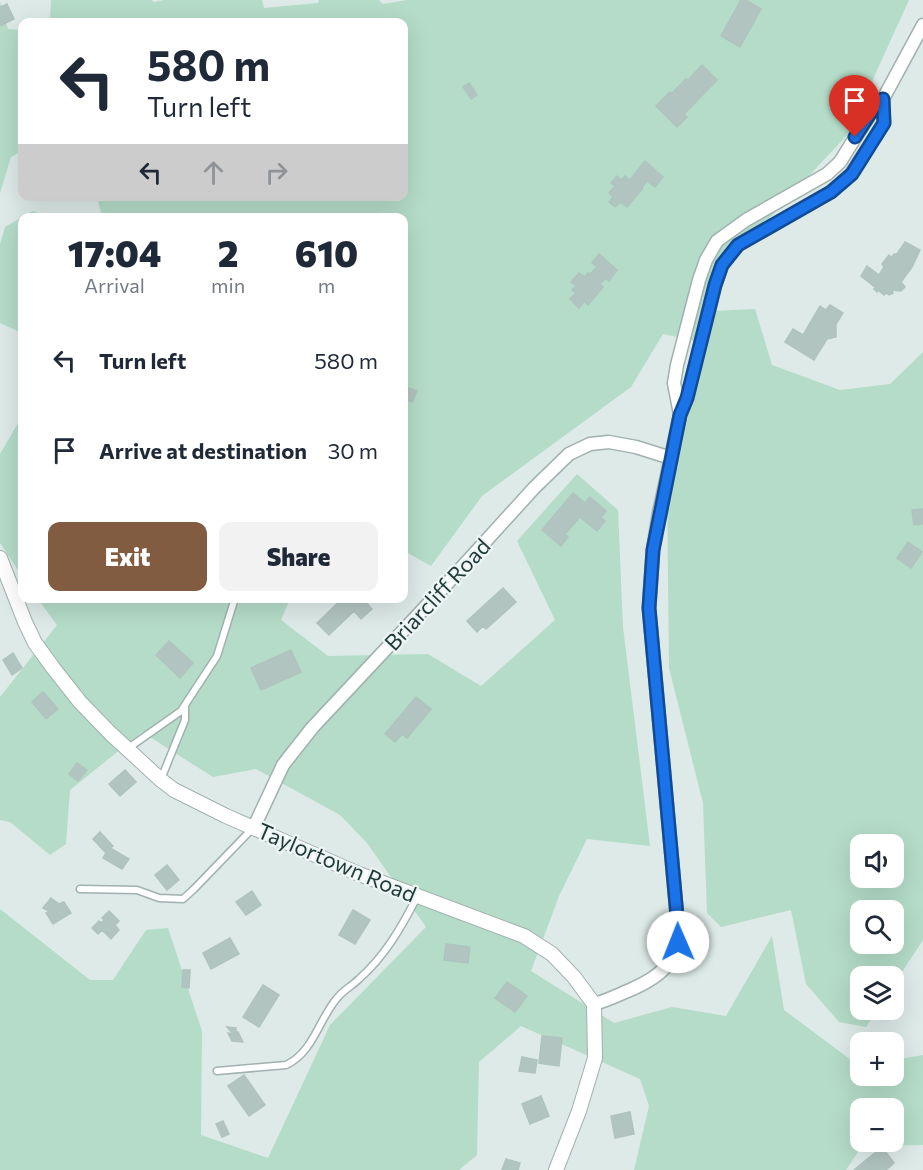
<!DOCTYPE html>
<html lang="en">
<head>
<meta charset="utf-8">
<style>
	:root { --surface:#fff; --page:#f2f2f3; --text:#1f2937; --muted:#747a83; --accent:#815c40 }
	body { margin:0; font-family:Commissioner,sans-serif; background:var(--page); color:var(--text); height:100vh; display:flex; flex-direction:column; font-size:22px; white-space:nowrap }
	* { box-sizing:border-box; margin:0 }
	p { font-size:20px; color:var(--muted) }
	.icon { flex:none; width:33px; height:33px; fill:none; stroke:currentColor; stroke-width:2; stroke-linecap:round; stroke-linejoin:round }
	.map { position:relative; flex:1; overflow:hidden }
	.drawer { position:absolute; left:18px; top:213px; width:390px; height:390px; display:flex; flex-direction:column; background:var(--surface); border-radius:12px; box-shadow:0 6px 24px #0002 }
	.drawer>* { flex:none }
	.guide { position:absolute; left:18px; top:18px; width:390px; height:183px; border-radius:12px; box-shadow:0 6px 24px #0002; background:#fff; color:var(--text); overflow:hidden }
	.fabs { position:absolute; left:850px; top:834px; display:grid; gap:12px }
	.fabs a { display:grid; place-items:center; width:54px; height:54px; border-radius:12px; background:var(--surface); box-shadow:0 6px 24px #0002; font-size:30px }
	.pin { position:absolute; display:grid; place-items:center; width:51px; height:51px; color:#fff; margin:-62px -26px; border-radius:50% 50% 50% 0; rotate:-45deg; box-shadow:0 0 6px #0007 }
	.pin .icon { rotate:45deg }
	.me { position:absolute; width:66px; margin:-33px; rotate:359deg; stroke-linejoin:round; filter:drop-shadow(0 0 4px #0008) }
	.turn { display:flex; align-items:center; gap:21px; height:126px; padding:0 30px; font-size:27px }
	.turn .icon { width:78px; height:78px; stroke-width:2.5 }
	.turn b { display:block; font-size:42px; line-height:51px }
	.lanes { display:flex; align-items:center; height:57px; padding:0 30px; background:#0003; justify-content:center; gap:30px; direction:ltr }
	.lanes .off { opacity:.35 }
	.eta { display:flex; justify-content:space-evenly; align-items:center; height:102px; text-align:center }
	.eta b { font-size:36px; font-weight:800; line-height:42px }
	.cta { display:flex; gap:12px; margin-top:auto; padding:12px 30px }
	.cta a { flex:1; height:69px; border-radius:12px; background:var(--accent); color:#fff; font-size:24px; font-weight:800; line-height:69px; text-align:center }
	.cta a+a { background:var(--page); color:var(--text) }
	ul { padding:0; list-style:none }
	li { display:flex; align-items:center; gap:18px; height:90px; padding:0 30px }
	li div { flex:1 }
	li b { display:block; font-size:22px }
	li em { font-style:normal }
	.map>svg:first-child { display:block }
	.green { fill:#b4dcc8; fill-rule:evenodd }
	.building { fill:#b2c4c0; stroke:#afc3bf; stroke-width:1.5 }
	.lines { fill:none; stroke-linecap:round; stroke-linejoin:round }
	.service-casing { stroke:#a0b1af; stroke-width:9 }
	.minor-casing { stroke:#a0b1af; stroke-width:15 }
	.tertiary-casing { stroke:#a0b1af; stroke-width:16 }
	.service { stroke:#fff; stroke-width:6 }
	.minor { stroke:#fff; stroke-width:12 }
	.tertiary { stroke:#fff; stroke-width:14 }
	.route-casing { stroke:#114b97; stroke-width:15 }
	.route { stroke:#1a73e8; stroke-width:10 }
	.labels { text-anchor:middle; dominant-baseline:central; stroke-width:4.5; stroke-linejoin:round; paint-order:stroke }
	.street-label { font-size:22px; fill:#1e3938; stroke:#edf6f4 }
</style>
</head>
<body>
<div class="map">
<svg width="923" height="1170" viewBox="0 0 923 1170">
	<rect width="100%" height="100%" fill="#ddeae7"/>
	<path class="green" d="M51 0H151L154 2 164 0H262L264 8 318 3 319 0H379L383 4 407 0H909L848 134 753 236 719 259 696 341 663 334 631 387 482 496 431 566 404 551V218L102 217 97 197 404 196V22H50Z
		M0 2 8 29 22 30V151L11 157 0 193Z
		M33 211 48 217 22 218V333L0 323V244L5 227Z
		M755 309 772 365 840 390 890 384 923 352V940L894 984V976H861V1010H877L866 1027 839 1022 806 984 791 910 721 927 707 913 703 803 669 668 667 487 714 311ZM861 844H894V878H861ZM861 910H894V944H861Z
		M22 416V576L0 543V454Z
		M577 474 618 510 623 627 650 846 587 839 559 896 531 971 614 1023 672 1007 726 1016 772 936 784 1010 859 1066H861V1076H894V1060L923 1055V1145L862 1146 846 1170H634L649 1106 640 1079 521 1026 479 1062 477 1155 459 1170H0V909L90 980H113L146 930 168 928 202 1031 201 1135 268 1158 330 1025 426 927 367 843 340 815 256 769 213 777 142 732 70 790 66 844 50 855 10 822 0 820V697L57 625 38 599H290L281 620 328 656 428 654 481 686 555 620 517 541ZM861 1108H894V1142H861Z"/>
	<path class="building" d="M741 0H746L761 9 740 47 721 36Z
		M7 4 14 19 0 26V7Z
		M702 65 717 80 684 114 687 117 677 127 656 106 670 92 672 93 686 79 688 80Z
		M469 83 477 95 471 99 463 87Z
		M645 161 663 177 655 187 647 181 642 187 643 188 627 207 620 202 615 207 609 202 613 197 609 193 615 186 611 183 617 176 621 180 625 176 630 180Z
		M905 242 920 250 912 267 901 282 905 287 901 291 892 290 893 293 889 295 886 293 884 295 878 290 877 292 874 289 876 288 861 276 867 266 879 275 884 267 882 264 889 255 891 258 894 254H897Z
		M599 254 617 270 609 281 606 278 600 284 603 287 588 305 584 301 579 308 570 299 576 293 572 290 576 286 571 282 579 273 585 277 588 273 590 274 597 267 592 263Z
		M830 305 843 313 836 324V337L827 339 814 360 785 342 793 329 803 335 820 306 826 310Z
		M406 387 417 391 412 402 404 399Z
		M573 493 585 503 590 497 606 511 601 517 605 521 597 531 580 517 565 534 568 537 561 546 542 530Z
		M923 509V524L914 525 912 510Z
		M908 542 922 552 911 568 897 558Z
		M503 588 516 602 486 629 483 626 477 632 467 621Z
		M343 598H362L372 609 361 619 354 611 329 635 317 623Z
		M169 641 193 663 180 678 156 655Z
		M291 650 301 672 261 690 251 668Z
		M13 653 22 668 12 675 3 660Z
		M43 692 58 709 46 719 32 702Z
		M416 697 431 709 407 738 402 734 395 742 385 734Z
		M77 763 87 770 78 781 69 774Z
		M125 770 136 782 120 796 109 784Z
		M100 832 113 846 110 848 129 859 122 869 103 858 106 853 93 839Z
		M167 865 179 880 167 890 155 875Z
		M252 891 261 905 246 915 236 902Z
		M51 898 59 904 64 902 71 913 53 924 46 913 49 911 43 908Z
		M353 910 370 920 355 944 339 935Z
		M109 911 119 921 115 925 119 930 111 939 102 930 98 934 92 928 99 921 101 923 104 920 102 918Z
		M230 938 239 954 211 969 203 953Z
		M446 944 470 947 468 963 444 960Z
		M183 970H190L189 988 182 987Z
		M507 982 527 996 515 1012 495 998Z
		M263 985 279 995 259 1027 243 1017Z
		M227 1027 236 1028V1032H238L243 1042 232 1041 228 1033 233 1034Z
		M542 1036 562 1038 559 1066 539 1063Z
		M522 1057 537 1060 535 1073 519 1071Z
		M244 1075 265 1105 249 1116 228 1086Z
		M541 1096 549 1116 530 1124 522 1104Z
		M630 1112 634 1134 615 1138 611 1116Z
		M223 1121 229 1134 222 1137 216 1124Z
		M882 1147 894 1163 886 1170H854Z
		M506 1159 520 1163 518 1170H502Z"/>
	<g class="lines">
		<g class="service-casing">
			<path id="service" d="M127 749 181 711 217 656 235 598
				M161 779 185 720V705
				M80 889 137 890 159 898 183 899 194 889 253 828
				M217 1071 286 1065C314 1052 319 1018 338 997 344 990 353 985 359 979 385 956 401 928 417 897"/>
		</g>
		<g class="minor-casing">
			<path id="minor" d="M680 414 674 383 677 365 699 280 706 260 717 241 746 220 827 174 840 162 873 109 883 99 923 25
				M254 827 283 765 312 728 444 587 534 488 569 454 590 444 609 442 636 447 671 458
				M594 1004C606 1001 618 995 630 990 662 976 676 964 678 927L649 608 653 550 659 513 680 415 687 398 715 286 722 265 738 245 831 192 851 174 884 123 883 99"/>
		</g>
		<g class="tertiary-casing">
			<path id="tertiary" d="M0 558 25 622 35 643 54 669 80 702 110 733 161 780 174 790 226 816 359 874 524 936 552 954 574 977 594 1004 595 1058 579 1111 556 1170"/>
		</g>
		<use href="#service" class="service"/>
		<use href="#minor" class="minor"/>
		<use href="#tertiary" class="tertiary"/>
	</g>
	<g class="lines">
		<g class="route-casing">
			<path id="route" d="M678 942V927L649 608 653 550 680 415 687 398 715 285 722 265 738 245 831 192 852 174 884 123 883 99 873 109 855 137"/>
		</g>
		<use href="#route" class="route"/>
	</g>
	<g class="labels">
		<g class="street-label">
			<text transform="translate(437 594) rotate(-47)">Briarcliff Road</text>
			<text transform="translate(337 862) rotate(23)">Taylortown Road</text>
		</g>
	</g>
</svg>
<div class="fabs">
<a><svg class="icon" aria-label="sound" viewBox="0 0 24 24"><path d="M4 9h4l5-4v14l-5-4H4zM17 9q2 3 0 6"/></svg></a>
<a><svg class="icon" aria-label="search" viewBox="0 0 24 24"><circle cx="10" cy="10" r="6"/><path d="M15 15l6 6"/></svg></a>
<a><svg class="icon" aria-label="layers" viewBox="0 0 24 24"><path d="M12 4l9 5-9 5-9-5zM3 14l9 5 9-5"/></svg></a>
<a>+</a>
<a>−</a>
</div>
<div class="pin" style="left:855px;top:137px;background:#d93025"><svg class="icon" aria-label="arrive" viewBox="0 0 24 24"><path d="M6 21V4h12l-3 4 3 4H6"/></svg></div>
<svg class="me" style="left:678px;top:942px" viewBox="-20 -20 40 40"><circle r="19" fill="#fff"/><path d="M0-13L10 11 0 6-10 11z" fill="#1a73e8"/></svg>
<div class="guide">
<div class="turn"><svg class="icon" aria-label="left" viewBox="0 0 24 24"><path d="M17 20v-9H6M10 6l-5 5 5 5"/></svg><div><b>580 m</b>Turn left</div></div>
<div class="lanes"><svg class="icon" aria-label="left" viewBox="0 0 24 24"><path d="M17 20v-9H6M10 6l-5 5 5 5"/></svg><svg class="icon off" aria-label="ahead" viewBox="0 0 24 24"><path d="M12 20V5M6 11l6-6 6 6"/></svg><svg class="icon off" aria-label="right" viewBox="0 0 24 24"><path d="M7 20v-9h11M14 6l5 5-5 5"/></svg></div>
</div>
<section class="drawer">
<div class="eta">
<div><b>17:04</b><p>Arrival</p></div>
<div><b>2</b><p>min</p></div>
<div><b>610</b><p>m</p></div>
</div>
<ul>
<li><svg class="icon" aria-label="left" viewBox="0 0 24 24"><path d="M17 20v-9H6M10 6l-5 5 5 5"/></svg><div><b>Turn left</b></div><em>580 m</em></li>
<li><svg class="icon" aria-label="arrive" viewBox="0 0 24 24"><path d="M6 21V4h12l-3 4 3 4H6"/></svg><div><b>Arrive at destination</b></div><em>30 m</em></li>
</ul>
<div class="cta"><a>Exit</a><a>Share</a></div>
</section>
</div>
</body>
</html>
